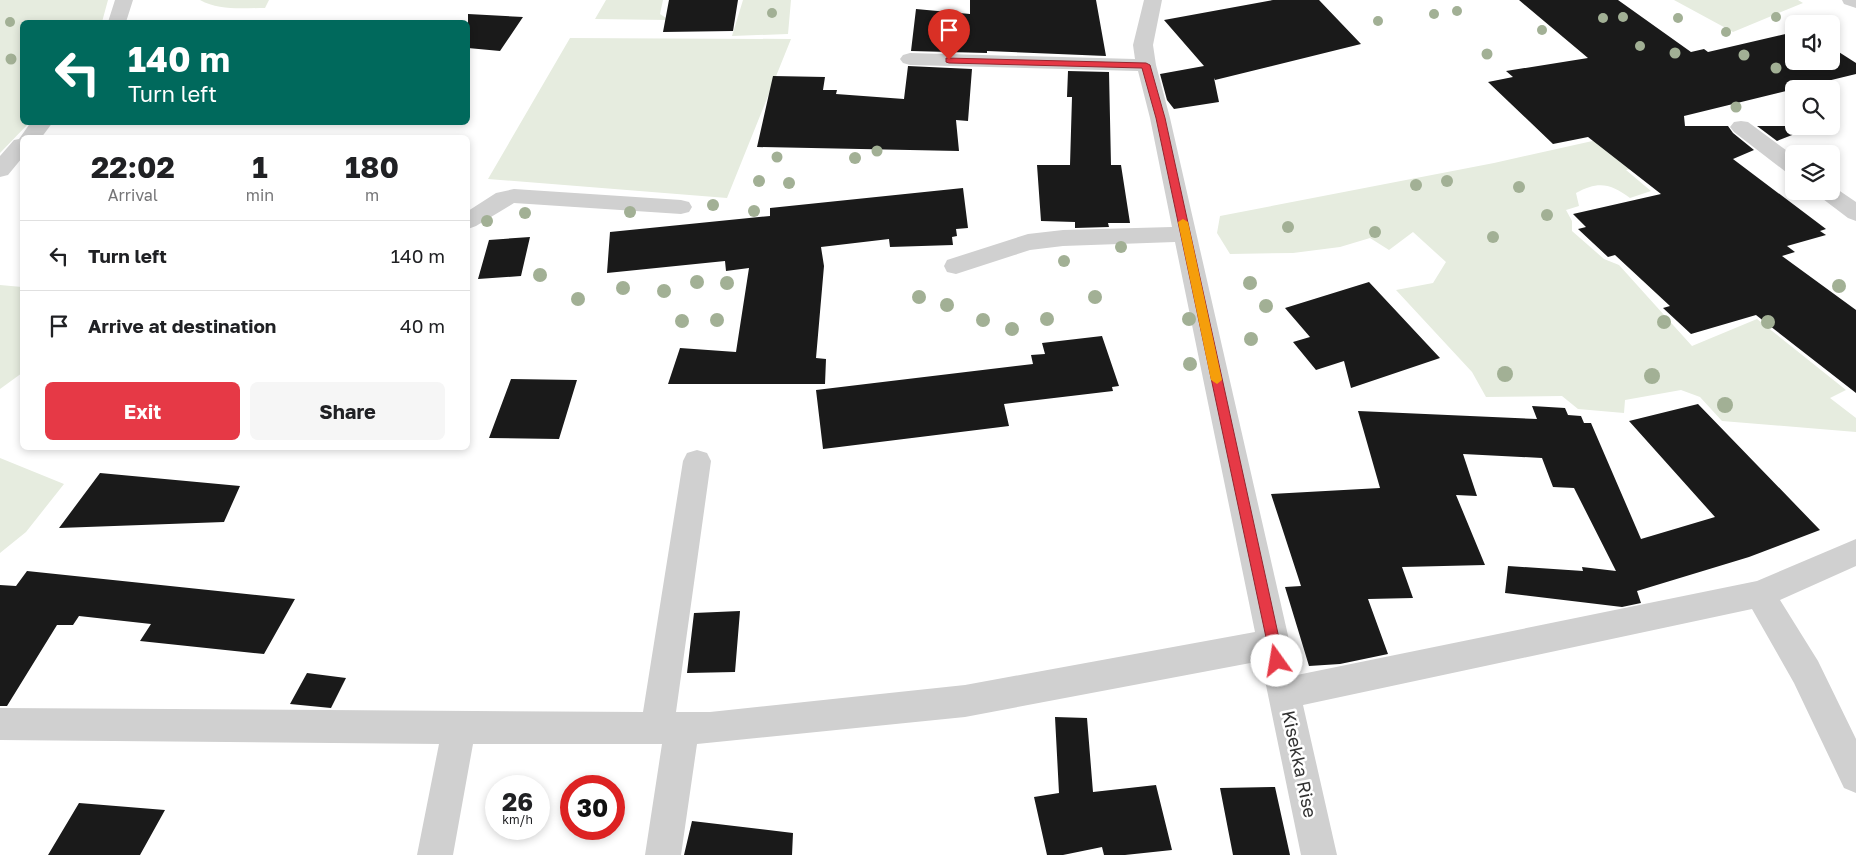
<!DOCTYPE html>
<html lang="en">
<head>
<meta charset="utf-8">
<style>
	:root { --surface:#fff; --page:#f6f6f6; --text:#202124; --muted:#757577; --line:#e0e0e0; --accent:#e63946 }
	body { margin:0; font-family:"Golos Text",sans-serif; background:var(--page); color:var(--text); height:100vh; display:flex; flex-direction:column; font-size:19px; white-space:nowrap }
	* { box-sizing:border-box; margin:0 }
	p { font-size:16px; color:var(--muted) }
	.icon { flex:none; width:28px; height:28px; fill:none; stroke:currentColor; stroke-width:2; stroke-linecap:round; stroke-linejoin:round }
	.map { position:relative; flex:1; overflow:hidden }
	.sheet { position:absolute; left:20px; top:135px; width:450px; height:315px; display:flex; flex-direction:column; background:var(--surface); border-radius:8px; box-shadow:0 2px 8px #0003 }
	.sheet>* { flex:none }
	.guide { position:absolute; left:20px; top:20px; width:450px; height:105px; border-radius:8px; box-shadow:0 2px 8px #0003; background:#00695c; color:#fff; overflow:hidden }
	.controls { position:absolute; left:1785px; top:15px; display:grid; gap:10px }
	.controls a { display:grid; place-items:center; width:55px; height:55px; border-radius:8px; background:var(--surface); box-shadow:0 2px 8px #0003; font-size:25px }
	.speed { position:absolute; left:485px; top:775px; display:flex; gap:10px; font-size:25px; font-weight:700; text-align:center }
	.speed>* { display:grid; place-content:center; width:65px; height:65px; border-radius:50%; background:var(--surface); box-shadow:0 2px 8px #0003; line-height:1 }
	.speed small { font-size:12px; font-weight:400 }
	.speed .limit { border:8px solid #d22; background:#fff; color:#111 }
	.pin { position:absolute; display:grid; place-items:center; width:42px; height:42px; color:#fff; margin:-51px -21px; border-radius:50% 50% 50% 0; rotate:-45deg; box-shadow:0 0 5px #0007 }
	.pin .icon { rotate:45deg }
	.me { position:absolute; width:55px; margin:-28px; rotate:347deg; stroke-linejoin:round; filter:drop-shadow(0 0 4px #0008) }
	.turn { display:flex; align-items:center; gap:18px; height:105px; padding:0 25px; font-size:22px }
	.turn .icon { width:65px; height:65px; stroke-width:2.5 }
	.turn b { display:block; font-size:35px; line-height:42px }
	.eta { display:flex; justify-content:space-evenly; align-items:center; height:85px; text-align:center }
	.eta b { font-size:30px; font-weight:700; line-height:35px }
	.primary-button { display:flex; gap:10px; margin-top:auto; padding:10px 25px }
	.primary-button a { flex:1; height:58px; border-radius:8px; background:var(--accent); color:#fff; font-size:20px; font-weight:700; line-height:58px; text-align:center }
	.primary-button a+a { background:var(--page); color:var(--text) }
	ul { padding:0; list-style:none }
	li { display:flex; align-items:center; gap:15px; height:70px; padding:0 25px; border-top:1px solid var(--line) }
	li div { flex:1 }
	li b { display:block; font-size:19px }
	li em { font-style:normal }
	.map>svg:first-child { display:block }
	.green { fill:#e6ecdf }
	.building { fill:#1a1a1a }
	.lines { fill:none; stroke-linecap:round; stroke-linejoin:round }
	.minor { fill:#d0d0d0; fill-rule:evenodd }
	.tree { fill:#a2b095 }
	.route { fill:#e63946; stroke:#96252e }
	.slow { fill:#f59e0b }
	.labels { text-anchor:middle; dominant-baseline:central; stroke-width:5; stroke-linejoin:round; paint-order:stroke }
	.street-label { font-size:18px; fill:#333; stroke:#fff }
</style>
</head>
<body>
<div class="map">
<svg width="1856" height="855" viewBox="0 0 1856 855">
	<rect width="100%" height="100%" fill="#fff"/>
	<path class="green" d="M0 0H108L102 22H22V122L29 123 0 153Z
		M200 0H269L265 8C242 8 220 11 200 0Z
		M606 0H663L660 14 669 20 595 19Z
		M743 0H791L788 34 732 36Z
		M1674 0H1798L1803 3 1733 32Z
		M570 38 791 39 727 198 488 179Z
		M1606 138 1649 165 1626 170 1651 191 1630 198C1610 183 1598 181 1576 193L1579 206 1566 210 1572 221V231L1604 259 1619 265 1692 346 1757 319 1846 390 1830 398 1856 418V432L1722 421 1700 397 1681 390 1625 400 1624 413 1578 409 1562 396 1486 397 1472 372 1396 290 1433 283 1446 262 1413 232 1389 250 1370 238 1340 247 1293 253 1230 254 1217 233 1220 216 1494 163Z
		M0 285 22 287V373L0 389Z
		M0 458 64 484 26 532 0 553Z"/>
	<path class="building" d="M669 0H738L733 31 663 32Z
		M970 0H1096L1106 56 987 51V53L911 51 916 9 970 14Z
		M1273 0H1319L1361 44 1215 80 1214 78 1219 102 1174 109 1167 100 1160 74 1204 66 1164 20Z
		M1519 0H1618L1691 52 1704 49 1708 52 1794 32V61H1831V47L1856 63V74L1684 116 1685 126H1728L1733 133 1754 150 1733 159 1826 229 1820 231 1826 235 1787 246 1795 252 1782 256 1856 310V393L1756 315 1691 334 1663 308 1670 306 1615 255 1608 257 1578 229 1586 227 1573 214 1661 194 1588 137 1553 144 1488 82 1513 77 1506 71 1588 58Z
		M468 14 523 17 500 51 468 48Z
		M908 66 972 69 968 121 956 120 959 151 757 147 773 76 825 77 823 90H837L836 94 904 99Z
		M1068 71 1109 72 1111 165H1121L1130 223H1108L1109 227 1075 228V222L1041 221 1037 165H1070L1072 97H1067Z
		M1757 126H1809L1810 128 1777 141Z
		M963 188 968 228 956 229 957 236 952 237 953 245 890 247 889 239 821 247 824 266 816 358 826 359 825 384H668L680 348 736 352 749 268 726 271 725 261 607 273 610 232 770 216V208Z
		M530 237 521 276 478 279 489 240Z
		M1369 282 1440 358 1351 388 1344 361 1316 370 1293 342 1310 337 1285 308Z
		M1102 336 1119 386 1112 387 1113 391 1004 404 1009 426 823 449 816 390 1033 364 1031 355 1045 354 1042 343Z
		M511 379 577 380 559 439 489 438Z
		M1698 404 1820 530 1749 557 1637 591 1641 603 1622 607 1505 593 1508 566 1583 571 1582 567 1616 571 1574 488 1553 487 1542 458 1463 454 1477 496 1456 495 1485 565 1402 567 1413 598 1368 599 1388 654 1340 664 1309 666 1285 587 1301 586 1271 494 1380 488 1358 411 1537 419 1532 406 1565 408 1568 415 1581 416 1584 423H1591L1641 539 1715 517 1629 421Z
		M100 473 240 486 224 522 59 528Z
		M27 571 295 599 264 654 140 641 151 624 79 616 73 625H57L7 706H0V585L16 586Z
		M740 611 735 672 687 673 694 613Z
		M307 673 346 678 331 708 290 704Z
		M1055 717 1087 718 1093 792 1156 785 1172 850 1125 855H1104L1102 847 1063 855H1047L1034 797 1059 793Z
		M1275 787 1290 855H1233L1220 788Z
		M79 803 165 810 140 855H48Z
		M692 821 793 833 792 855H684Z"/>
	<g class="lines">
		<path class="minor" d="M115 0H133L126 22H108Z
			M1144 0H1162L1153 45 1156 65 1170 118 1297 675 1757 581 1856 539V566L1780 600 1818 661 1856 739V793L1844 788 1794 683 1752 609 1303 705 1337 855H1301L1261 661 965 717 697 744 681 855H645L662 744H473L453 855H417L439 744 0 740V708L643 712 683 461 687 453 697 450 707 453 711 461 676 712H710L965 685 1255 632 1175 242 1063 246 1030 250 956 274 947 272 944 266 947 260 1028 234 1063 230 1172 227 1150 118 1138 71 910 65 903 63 900 59 903 55 910 53 1135 59 1133 45Z
			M1842 0H1856V8L1844 4Z
			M1741 121 1748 122 1794 156V174L1786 172 1734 132 1730 127 1734 122Z
			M31 122H53L41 138H22V158L8 175 0 177V156L14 140 19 139Z
			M1831 185 1856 202V221L1848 218 1819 196 1816 191H1831Z
			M514 189 681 200 689 202 692 207 689 212 681 214 514 203 476 226 468 229V211L496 193Z"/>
	</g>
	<g class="tree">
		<circle cx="1457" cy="11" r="5"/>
		<circle cx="772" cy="13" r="5"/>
		<circle cx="1434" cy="14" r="5"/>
		<circle cx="1623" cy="17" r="5"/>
		<circle cx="1776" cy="17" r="5"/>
		<circle cx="1603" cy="18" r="5"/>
		<circle cx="1678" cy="18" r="5"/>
		<circle cx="1378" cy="21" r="5"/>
		<circle cx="10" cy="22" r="5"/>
		<circle cx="1542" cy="30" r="5"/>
		<circle cx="1726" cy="32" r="5"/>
		<circle cx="1640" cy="46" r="5"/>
		<circle cx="1675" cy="53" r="5.5"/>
		<circle cx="1487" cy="54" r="5.5"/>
		<circle cx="1744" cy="55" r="5.5"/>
		<circle cx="11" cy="59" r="5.5"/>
		<circle cx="1776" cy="68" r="5.5"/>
		<circle cx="1736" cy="107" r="5.5"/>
		<circle cx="877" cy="151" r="5.5"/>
		<circle cx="777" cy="157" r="5.5"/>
		<circle cx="855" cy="158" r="6"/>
		<circle cx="759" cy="181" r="6"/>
		<circle cx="1447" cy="181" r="6"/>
		<circle cx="789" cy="183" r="6"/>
		<circle cx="1416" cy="185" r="6"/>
		<circle cx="1519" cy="187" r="6"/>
		<circle cx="713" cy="205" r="6"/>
		<circle cx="754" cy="211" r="6"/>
		<circle cx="630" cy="212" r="6"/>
		<circle cx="525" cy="213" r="6"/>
		<circle cx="1547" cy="215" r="6"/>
		<circle cx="487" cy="221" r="6"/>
		<circle cx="1288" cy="227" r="6"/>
		<circle cx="1375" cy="232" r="6"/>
		<circle cx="1493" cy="237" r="6"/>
		<circle cx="1121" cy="247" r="6"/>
		<circle cx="1064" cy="261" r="6"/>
		<circle cx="540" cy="275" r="7"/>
		<circle cx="697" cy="282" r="7"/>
		<circle cx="727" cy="283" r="7"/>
		<circle cx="1250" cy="283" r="7"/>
		<circle cx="1839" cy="286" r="7"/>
		<circle cx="623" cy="288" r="7"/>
		<circle cx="664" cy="291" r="7"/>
		<circle cx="919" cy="297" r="7"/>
		<circle cx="1095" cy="297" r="7"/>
		<circle cx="578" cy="299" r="7"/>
		<circle cx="947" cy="305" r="7"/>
		<circle cx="1266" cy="306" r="7"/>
		<circle cx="1047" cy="319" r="7"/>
		<circle cx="1189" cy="319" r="7"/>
		<circle cx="717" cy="320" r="7"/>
		<circle cx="983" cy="320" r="7"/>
		<circle cx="682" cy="321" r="7"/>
		<circle cx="1664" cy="322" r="7"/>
		<circle cx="1768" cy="322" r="7"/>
		<circle cx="1012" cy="329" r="7"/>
		<circle cx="1251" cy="339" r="7"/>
		<circle cx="1190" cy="364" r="7"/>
		<circle cx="1505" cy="374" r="8"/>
		<circle cx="1652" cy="376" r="8"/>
		<circle cx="1725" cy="405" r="8"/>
	</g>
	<path class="route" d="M946 58 1146 63 1150 65 1165 118 1284 661 1282 665 1277 667 1273 665 1271 661 1156 118 1142 68 949 63 946 62Z"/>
	<path class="slow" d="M1183 219 1188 222 1222 380 1217 384 1211 380 1178 222Z"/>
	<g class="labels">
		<g class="street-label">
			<text transform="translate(1300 764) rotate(78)">Kisekka Rise</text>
		</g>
	</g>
</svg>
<div class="controls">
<a><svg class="icon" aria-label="sound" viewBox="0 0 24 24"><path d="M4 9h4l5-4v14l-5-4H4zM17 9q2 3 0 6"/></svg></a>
<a><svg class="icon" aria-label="search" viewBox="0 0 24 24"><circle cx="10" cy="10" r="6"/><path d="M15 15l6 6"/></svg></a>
<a><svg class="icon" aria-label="layers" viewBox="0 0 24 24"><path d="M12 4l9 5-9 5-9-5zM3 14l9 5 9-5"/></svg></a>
</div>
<div class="speed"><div>26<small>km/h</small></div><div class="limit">30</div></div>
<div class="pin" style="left:949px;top:60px;background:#d93025"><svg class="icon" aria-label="arrive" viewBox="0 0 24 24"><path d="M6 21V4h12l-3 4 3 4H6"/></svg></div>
<svg class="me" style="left:1277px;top:661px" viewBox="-20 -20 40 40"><circle r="19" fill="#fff"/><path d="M0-13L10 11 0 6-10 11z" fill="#e63946"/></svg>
<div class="guide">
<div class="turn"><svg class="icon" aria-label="left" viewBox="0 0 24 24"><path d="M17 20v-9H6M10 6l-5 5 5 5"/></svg><div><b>140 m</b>Turn left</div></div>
</div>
<section class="sheet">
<div class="eta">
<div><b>22:02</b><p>Arrival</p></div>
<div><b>1</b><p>min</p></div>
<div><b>180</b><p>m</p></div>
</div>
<ul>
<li><svg class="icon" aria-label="left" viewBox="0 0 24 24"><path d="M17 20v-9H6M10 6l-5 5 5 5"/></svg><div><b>Turn left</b></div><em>140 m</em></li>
<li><svg class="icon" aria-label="arrive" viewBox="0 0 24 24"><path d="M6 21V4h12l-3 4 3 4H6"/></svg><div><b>Arrive at destination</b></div><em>40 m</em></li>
</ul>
<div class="primary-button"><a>Exit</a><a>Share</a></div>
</section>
</div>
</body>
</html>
